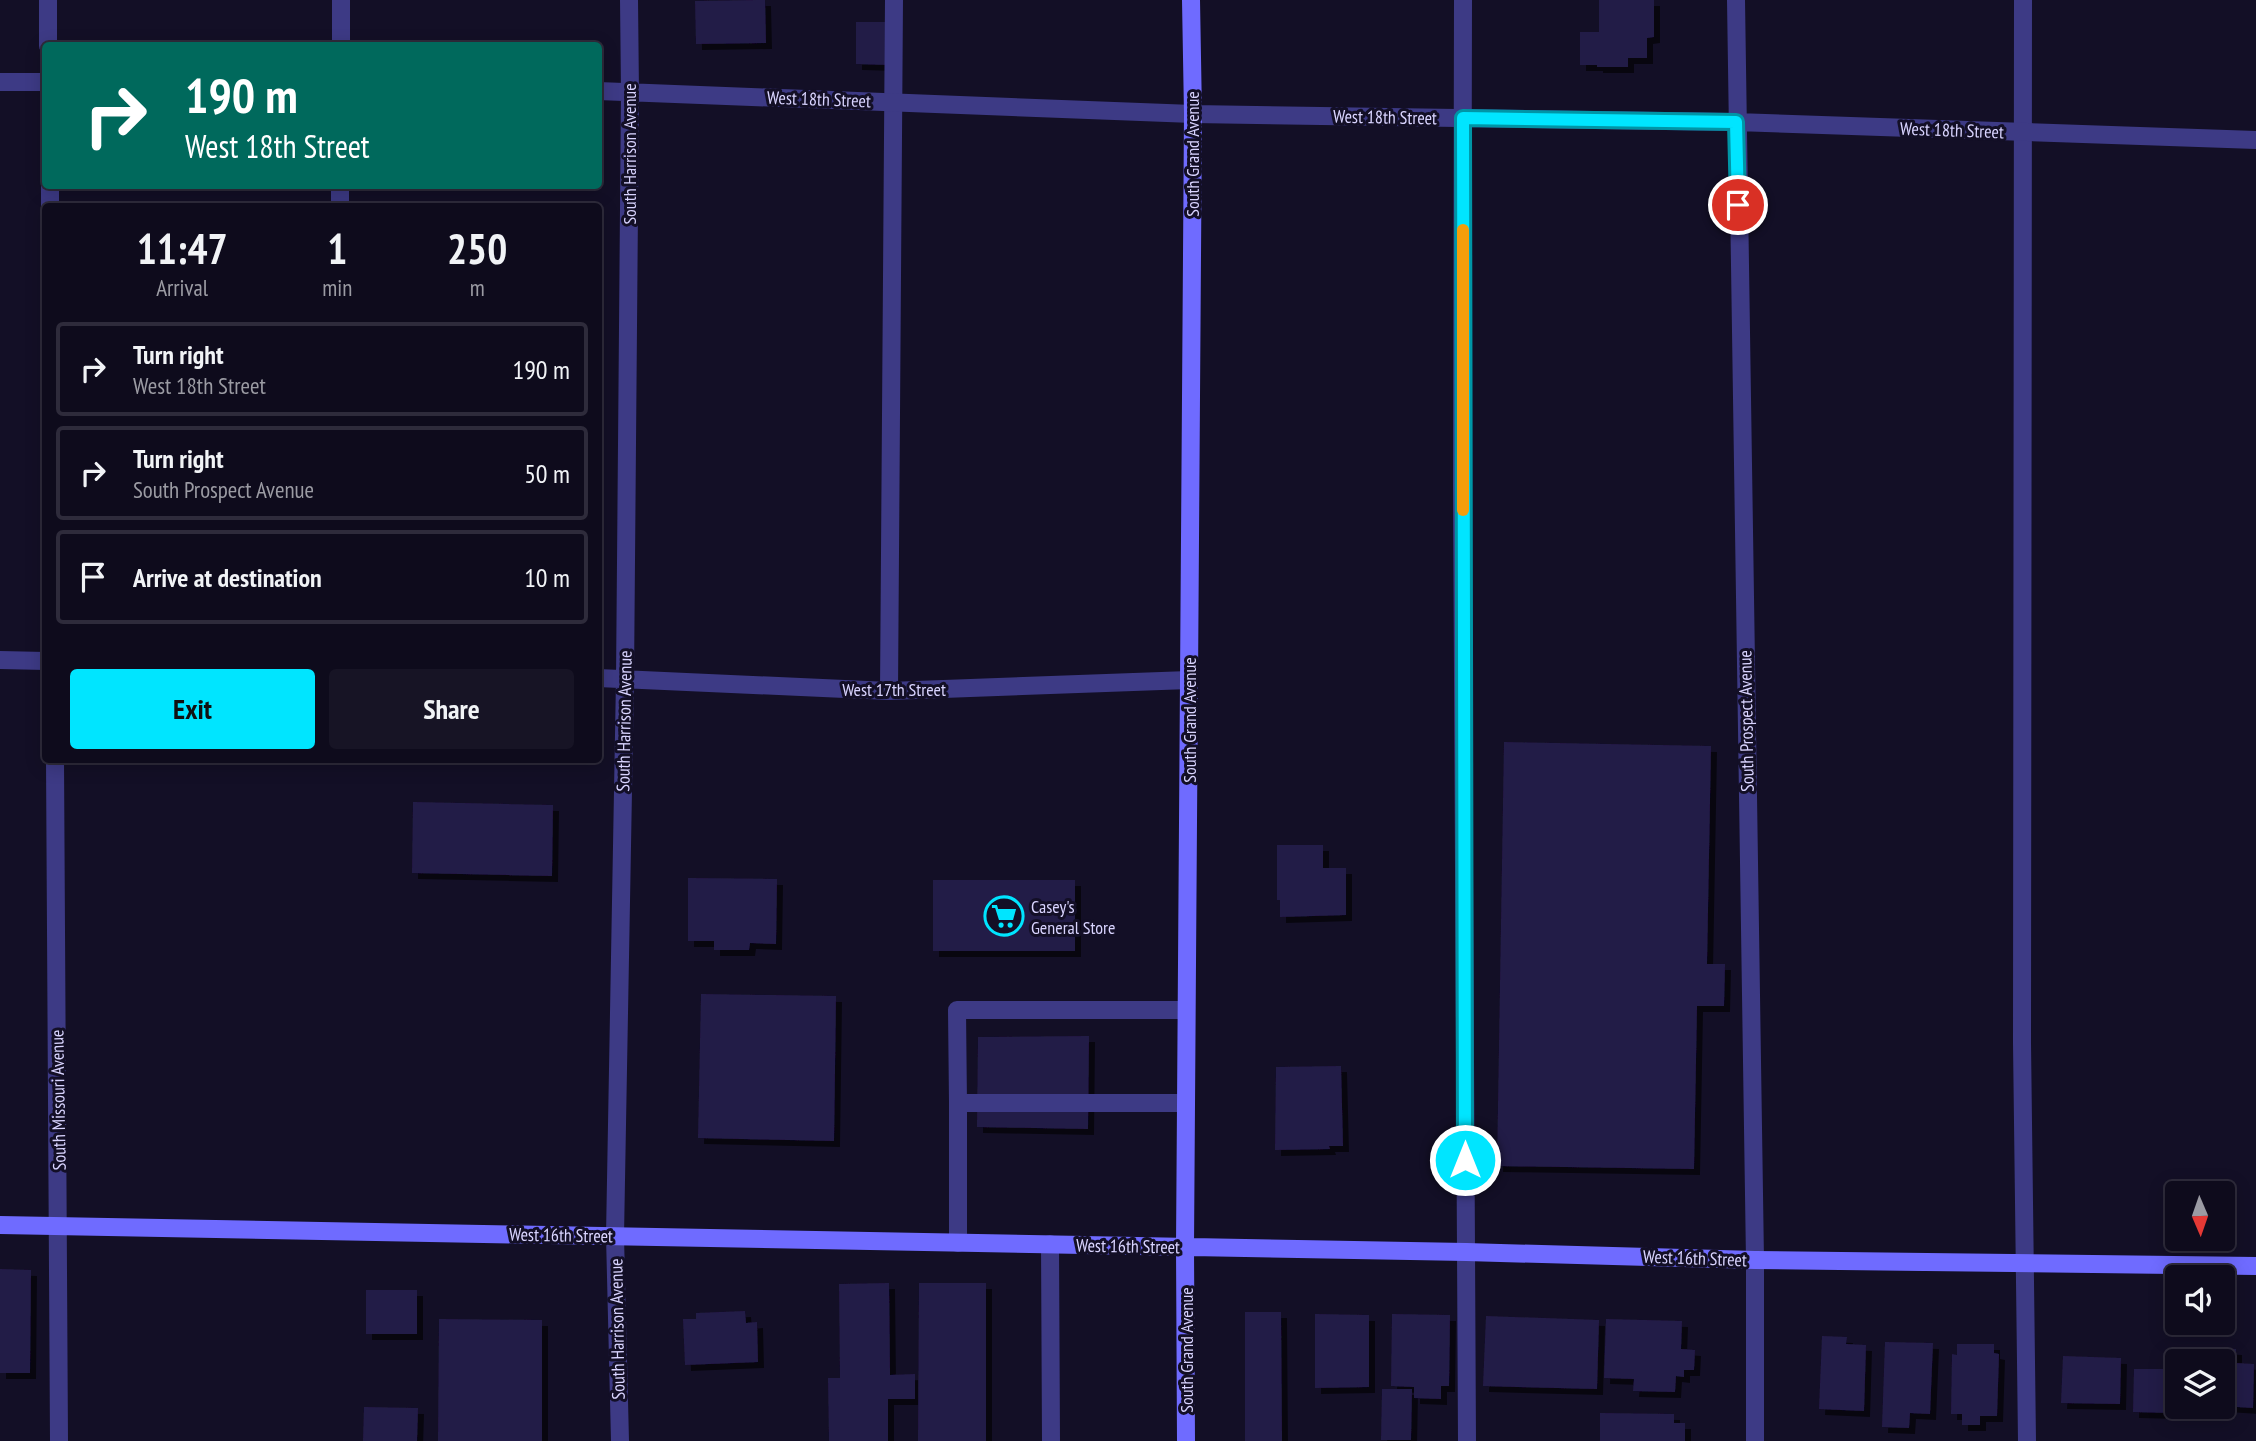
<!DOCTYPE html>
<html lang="en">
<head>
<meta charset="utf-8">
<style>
	:root { --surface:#0e0b1c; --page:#171425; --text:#f1f3f6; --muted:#9b9ba3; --line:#2e2b3b; --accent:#00e5ff }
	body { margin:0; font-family:"PT Sans Narrow",sans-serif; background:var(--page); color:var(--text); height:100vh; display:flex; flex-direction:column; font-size:26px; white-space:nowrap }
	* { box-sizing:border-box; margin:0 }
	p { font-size:23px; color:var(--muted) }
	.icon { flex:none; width:38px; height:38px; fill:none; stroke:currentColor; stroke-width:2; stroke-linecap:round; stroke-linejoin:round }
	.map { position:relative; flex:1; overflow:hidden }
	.details { position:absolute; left:42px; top:203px; width:560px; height:560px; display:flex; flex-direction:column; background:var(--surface); border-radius:7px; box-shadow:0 4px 18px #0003,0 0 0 2px var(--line) }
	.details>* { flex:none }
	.banner { position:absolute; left:42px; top:42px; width:560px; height:147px; border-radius:7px; box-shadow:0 4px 18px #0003,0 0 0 2px var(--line); background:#00695c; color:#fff; overflow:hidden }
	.needle { width:46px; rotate:178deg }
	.fabs { position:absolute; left:2165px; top:1181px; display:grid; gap:14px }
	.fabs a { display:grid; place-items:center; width:70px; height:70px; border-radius:7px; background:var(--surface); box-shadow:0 4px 18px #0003,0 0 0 2px var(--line); font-size:35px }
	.pin { position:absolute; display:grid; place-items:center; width:60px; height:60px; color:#fff; margin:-30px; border:4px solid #fff; border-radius:50%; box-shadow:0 2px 7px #0007 }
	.me { position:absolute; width:77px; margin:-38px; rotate:0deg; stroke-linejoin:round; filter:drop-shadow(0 0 5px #0008) }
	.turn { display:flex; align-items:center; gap:24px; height:147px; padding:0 28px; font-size:32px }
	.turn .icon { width:91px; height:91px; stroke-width:2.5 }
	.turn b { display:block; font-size:49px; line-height:60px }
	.eta { display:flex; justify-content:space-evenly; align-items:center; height:119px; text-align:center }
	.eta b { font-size:42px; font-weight:600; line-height:49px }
	.cta { display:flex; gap:14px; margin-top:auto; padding:14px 28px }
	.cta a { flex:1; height:80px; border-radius:7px; background:var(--accent); color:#111; font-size:28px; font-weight:600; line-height:80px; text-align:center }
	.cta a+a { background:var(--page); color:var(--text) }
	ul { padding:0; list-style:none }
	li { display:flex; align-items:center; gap:21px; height:94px; margin:0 14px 10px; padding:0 14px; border:4px solid var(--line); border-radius:7px }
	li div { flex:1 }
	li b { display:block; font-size:26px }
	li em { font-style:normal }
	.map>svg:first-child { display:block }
	.building { fill:#241b47; filter:url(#shadow) }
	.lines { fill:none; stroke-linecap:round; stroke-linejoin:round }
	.lane { stroke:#3d3a85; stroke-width:18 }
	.street { stroke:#3d3a85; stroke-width:18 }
	.secondary { stroke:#6f6bff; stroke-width:18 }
	.route-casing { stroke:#0095a6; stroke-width:18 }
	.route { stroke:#00e5ff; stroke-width:12 }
	.slow { stroke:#f59e0b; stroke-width:12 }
	.labels { text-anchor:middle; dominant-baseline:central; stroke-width:6; stroke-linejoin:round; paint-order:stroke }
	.street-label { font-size:18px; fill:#d9d4ff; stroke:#130f26 }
	.poi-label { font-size:18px; fill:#d9d4ff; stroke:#130f26; text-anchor:start }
</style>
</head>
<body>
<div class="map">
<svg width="2256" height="1441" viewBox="0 0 2256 1441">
	<defs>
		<filter id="shadow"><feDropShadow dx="6" dy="6" stdDeviation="0" flood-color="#0009"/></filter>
	</defs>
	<rect width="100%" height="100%" fill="#130f26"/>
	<path class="building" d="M758 0H765L766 43 696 44 695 1Z
		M1599 0H1654V37L1647 38V58H1628V67H1597V65H1580V32H1599Z
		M856 22H891L890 65 856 64Z
		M1504 742 1711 746 1707 964H1725L1724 1006H1697L1694 1169 1497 1166Z
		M413 802 553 805 552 876 412 873Z
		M1277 845H1323V868H1346V915L1280 917V900H1277Z
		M688 878 777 879 776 944 750 943 749 950H714V941H688Z
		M933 880H1075V951H933Z
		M701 994 836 996 834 1141 698 1138Z
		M1089 1036 1088 1129 977 1127 978 1037Z
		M1341 1066 1343 1146H1329L1330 1149 1275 1150 1276 1067Z
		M0 1269 31 1270 30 1373H0Z
		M889 1283 890 1375 915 1374V1399H888V1441H829L828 1378H840L839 1284Z
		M919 1283H986V1441H918Z
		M366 1290H417V1334H366Z
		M745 1311 746 1323 757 1322 758 1362 685 1365 683 1319H696V1313Z
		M1245 1312H1281L1282 1441H1245Z
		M1315 1314 1369 1315V1387L1315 1388Z
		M1392 1314 1450 1315 1449 1386H1441V1399L1414 1398V1387L1391 1386Z
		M1486 1316 1599 1320 1597 1389 1483 1386Z
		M439 1319 542 1320V1441H438Z
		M1606 1319 1682 1321 1681 1349 1695 1350 1694 1370H1684V1377L1676 1376 1675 1392 1633 1391 1634 1379 1604 1378Z
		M1822 1336 1847 1337 1846 1344 1866 1345 1864 1411 1819 1409Z
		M1885 1342 1933 1343 1930 1414 1910 1413 1909 1428 1882 1427Z
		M1957 1344H1994V1353L1999 1354 1997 1416H1980V1425H1962V1414H1951L1952 1354 1957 1355Z
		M2203 1347 2236 1349V1363L2254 1364 2253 1408 2222 1406V1362H2202Z
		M2063 1356 2121 1358 2120 1404 2061 1403Z
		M2134 1369H2173L2172 1413 2133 1412Z
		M1382 1389H1412L1411 1440H1381Z
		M364 1407 418 1408 417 1441H363Z
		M1600 1413 1674 1414V1423H1685V1441H1600Z"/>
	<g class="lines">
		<path class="lane" d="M1463 0 1462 488 1467 1441
			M2023 0 2022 1043 2027 1441
			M341 46V0
			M340 206V186
			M889 691 894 0
			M958 1103 957 1010H1186
			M958 1243V1103H1186
			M1050 1244 1051 1441"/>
		<path class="street" d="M48 0V46
			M1736 0 1755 1260V1441
			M0 82H46
			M598 91 1193 114 1736 122 2256 140
			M50 186V206
			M0 660 46 661
			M598 678 889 691 1189 680
			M55 760 59 1441
			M620 1441 615 1236 625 679 630 92 629 0"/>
		<path class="secondary" d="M0 1225 1466 1252 1755 1260 2256 1266
			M1186 1441 1185 1247 1193 114 1191 0"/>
	</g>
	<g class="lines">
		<g class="route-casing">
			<path id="route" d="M1465 1160 1463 118 1736 122 1738 205"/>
		</g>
		<use href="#route" class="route"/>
		<path class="slow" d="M1463 510V230"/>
	</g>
	<defs>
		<g id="supermarket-ring" transform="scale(2.0125)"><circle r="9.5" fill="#130f26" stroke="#00e5ff" stroke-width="1.5"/><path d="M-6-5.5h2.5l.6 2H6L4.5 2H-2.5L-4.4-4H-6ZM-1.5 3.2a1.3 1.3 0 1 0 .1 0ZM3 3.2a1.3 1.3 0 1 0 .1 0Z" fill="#00e5ff"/></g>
	</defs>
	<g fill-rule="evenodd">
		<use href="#supermarket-ring" x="1004" y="916"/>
	</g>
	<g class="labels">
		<g class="street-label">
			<text transform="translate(819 99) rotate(2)">West 18th Street</text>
			<text transform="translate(1385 117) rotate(1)">West 18th Street</text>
			<text transform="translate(1952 130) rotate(2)">West 18th Street</text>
			<text transform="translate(629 154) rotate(-90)">South Harrison Avenue</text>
			<text transform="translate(1192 154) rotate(-90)">South Grand Avenue</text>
			<text x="894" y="689">West 17th Street</text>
			<text transform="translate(1189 720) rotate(-90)">South Grand Avenue</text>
			<text transform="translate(624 721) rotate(-89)">South Harrison Avenue</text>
			<text transform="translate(1746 721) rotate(-91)">South Prospect Avenue</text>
			<text transform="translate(58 1100) rotate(-91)">South Missouri Avenue</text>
			<text transform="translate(561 1235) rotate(1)">West 16th Street</text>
			<text transform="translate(1128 1246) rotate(1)">West 16th Street</text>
			<text transform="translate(1695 1258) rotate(2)">West 16th Street</text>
			<text transform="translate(617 1329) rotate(-91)">South Harrison Avenue</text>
			<text transform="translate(1186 1350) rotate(-90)">South Grand Avenue</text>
		</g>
		<g class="poi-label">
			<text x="1031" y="906">Casey's<tspan x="1031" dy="21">General Store</tspan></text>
		</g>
	</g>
</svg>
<div class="fabs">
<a><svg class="needle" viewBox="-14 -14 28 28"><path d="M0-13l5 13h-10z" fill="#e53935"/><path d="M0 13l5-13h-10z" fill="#9b9ba3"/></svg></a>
<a><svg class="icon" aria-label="sound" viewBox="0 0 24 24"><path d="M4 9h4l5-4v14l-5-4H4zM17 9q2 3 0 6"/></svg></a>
<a><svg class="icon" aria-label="layers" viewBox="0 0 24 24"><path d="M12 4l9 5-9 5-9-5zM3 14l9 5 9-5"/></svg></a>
</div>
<div class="pin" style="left:1738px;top:205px;background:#d93025"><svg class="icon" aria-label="arrive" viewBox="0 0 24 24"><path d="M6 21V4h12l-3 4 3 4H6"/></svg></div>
<svg class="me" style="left:1465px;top:1160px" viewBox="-20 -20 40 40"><circle r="17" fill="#00e5ff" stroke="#fff" stroke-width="3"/><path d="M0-11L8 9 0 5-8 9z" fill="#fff"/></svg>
<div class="banner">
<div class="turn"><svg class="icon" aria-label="right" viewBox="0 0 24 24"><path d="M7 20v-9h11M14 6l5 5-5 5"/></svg><div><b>190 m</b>West 18th Street</div></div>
</div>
<section class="details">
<div class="eta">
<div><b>11:47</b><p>Arrival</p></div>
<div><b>1</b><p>min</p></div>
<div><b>250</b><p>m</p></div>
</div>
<ul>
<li><svg class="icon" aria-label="right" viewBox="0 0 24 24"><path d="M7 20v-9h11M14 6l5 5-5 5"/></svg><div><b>Turn right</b><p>West 18th Street</p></div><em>190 m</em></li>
<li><svg class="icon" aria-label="right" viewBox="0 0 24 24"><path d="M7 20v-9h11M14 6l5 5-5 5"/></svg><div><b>Turn right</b><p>South Prospect Avenue</p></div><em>50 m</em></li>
<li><svg class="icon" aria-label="arrive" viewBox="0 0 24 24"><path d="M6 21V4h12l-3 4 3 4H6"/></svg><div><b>Arrive at destination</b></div><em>10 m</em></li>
</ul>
<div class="cta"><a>Exit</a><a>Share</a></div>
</section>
</div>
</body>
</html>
